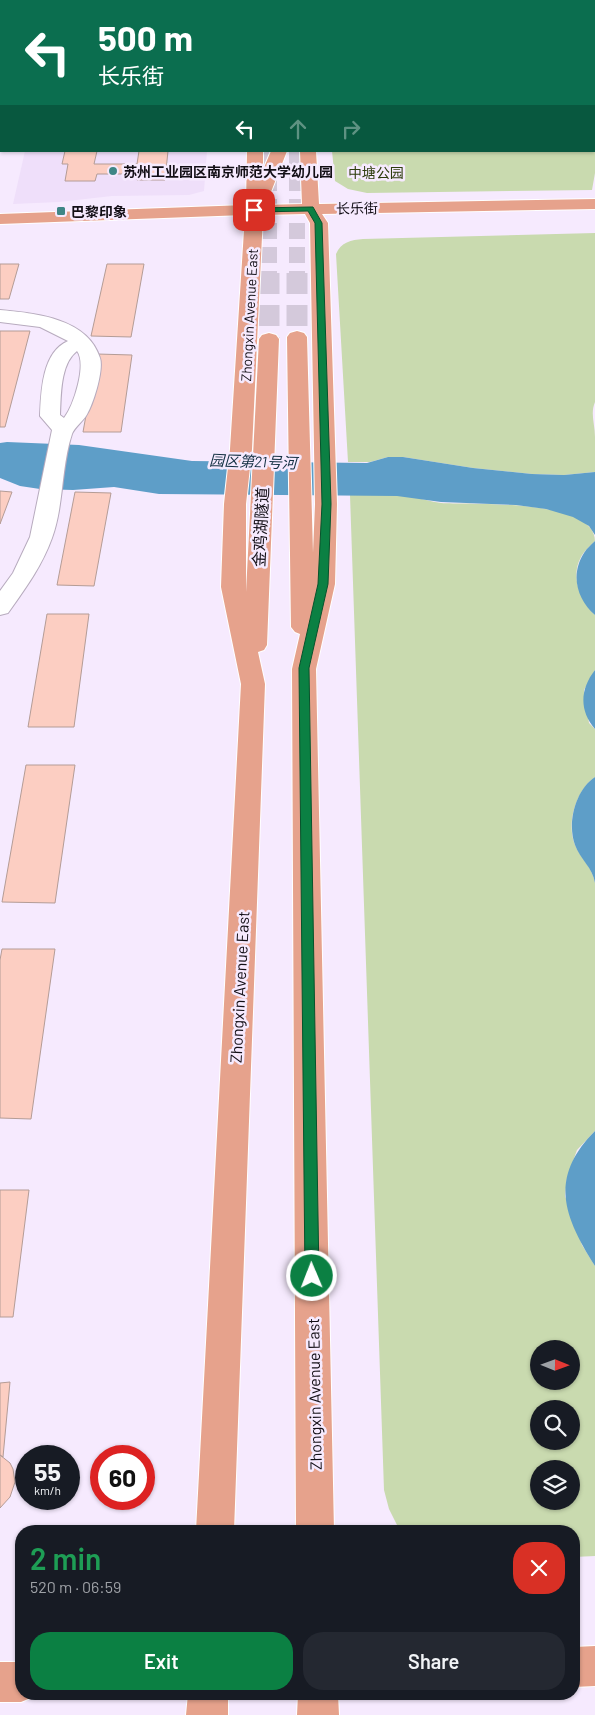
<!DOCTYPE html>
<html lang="en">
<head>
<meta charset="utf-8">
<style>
	:root { --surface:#171b24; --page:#242831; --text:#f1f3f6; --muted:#9ea1a6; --accent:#0b8043 }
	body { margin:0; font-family:Barlow,"Noto Sans SC",sans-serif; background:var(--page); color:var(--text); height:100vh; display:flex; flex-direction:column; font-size:19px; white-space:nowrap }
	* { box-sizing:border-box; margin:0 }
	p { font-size:16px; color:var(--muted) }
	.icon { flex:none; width:28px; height:28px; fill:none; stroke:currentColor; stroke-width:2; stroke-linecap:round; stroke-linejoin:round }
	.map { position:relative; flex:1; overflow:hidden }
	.side { position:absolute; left:15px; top:1525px; width:565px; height:175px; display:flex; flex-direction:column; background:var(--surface); border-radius:20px; box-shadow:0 1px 4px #0004 }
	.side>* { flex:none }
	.hud { position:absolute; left:0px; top:0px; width:595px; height:152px; box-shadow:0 1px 4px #0004; background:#0b6e4f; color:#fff; overflow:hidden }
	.needle { width:32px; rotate:91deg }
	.buttons { position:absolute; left:530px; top:1340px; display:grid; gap:10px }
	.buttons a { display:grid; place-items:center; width:50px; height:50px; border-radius:50%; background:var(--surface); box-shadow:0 1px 4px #0004; font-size:25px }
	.speed { position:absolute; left:15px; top:1445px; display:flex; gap:10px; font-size:25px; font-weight:700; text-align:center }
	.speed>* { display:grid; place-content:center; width:65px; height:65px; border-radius:50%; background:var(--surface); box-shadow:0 1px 4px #0004; line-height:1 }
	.speed small { font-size:12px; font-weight:400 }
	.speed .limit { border:8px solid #d22; background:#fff; color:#111 }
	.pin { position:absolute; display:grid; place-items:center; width:42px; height:42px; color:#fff; margin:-21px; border-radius:10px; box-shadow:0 2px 8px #0006 }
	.me { position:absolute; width:55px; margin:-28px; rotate:359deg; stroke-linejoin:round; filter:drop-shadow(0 0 4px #0008) }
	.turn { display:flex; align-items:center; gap:18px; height:105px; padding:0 15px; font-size:22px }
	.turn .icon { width:65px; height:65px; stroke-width:2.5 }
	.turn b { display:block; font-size:35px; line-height:42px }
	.lanes { display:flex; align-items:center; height:48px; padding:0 15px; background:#0003; justify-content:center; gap:25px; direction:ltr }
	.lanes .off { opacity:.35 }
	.round { display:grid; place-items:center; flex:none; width:52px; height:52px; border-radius:20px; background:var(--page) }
	.overview { display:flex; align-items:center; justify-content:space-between; height:85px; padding:0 15px }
	h1 { font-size:30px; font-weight:600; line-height:38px; color:#1e9e55 }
	.cta { display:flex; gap:10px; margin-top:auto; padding:10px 15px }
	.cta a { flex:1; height:58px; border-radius:20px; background:var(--accent); color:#fff; font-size:20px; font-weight:600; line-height:58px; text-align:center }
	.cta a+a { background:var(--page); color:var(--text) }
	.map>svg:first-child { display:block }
	.built { fill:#efdffa }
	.green { fill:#c9daaf; fill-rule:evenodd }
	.water { fill:#5e9ec8 }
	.building { fill:#fccec2; stroke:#b49c96 }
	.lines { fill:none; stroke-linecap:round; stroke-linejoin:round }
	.major-tunnel-far1 { stroke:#d4c9db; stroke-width:16; stroke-dasharray:16 8; stroke-linecap:butt }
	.major-tunnel { stroke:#d4c9db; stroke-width:21; stroke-dasharray:21 11; stroke-linecap:butt }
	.minor-casing { stroke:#b7abbe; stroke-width:2 }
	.major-casing { stroke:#fff; stroke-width:2 }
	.minor { fill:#fff; fill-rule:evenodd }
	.major { fill:#e6a28c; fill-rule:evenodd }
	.route { fill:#0b8043; stroke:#07532c }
	.poi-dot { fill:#3e8686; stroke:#f6eafe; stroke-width:2 }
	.labels { text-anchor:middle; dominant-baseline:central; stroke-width:5; stroke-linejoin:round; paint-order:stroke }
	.far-poi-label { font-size:14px; font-weight:bold; fill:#120e15; stroke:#f6eafe; text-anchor:start }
	.far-park-label { font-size:14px; fill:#2e3d0d; stroke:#f6eafe }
	.far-street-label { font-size:14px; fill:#120e15; stroke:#f6eafe }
	.far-water-label { font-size:15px; font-style:italic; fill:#112e40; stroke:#f6eafe }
	.street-label { font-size:16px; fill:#120e15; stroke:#f6eafe }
</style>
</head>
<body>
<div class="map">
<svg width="595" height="1715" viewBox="0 0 595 1715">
	<rect width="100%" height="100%" fill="#f6eafe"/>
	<path class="built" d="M25 151H207L204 191 189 195 112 196 59 202 13 204Z"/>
	<path class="green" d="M330 0H595V173L592 190 367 193 348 189 335 181 332 151H594V1Z
		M595 233V402C590 414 595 424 595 437 595 449 595 461 595 472L564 475 532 474 473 468 403 457H388L370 462H348L336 254C341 242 351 240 363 239Z
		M350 495C370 495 391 494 411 497 421 498 431 502 441 503 471 505 595 498 595 541 592 544 589 547 586 550 568 570 578 599 595 615V670L584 690 589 723 595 729V777C576 790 566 824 575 845 581 859 593 868 595 883V1131L577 1150 567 1178 565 1196 582 1245 595 1266V1556L574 1557V1531H400L389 1509 384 1490ZM539 1349H571V1381H539ZM539 1409H571V1441H539ZM539 1469H571V1501H539Z"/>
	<path class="water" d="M7 442 79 445 192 461 367 463 388 457H403L473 468 532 474 564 475 595 472V535L589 526 573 517 546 509 516 505 441 502 397 496 159 494 114 487 73 490 40 489 20 486 0 478V443Z
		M595 541V615C577 599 570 575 584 553 587 548 591 545 595 541Z
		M595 670V729C579 711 580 689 595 670Z
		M595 777V883C593 868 580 859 575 845 567 824 575 790 595 777Z
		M595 1131V1266C564 1217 548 1178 595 1131Z"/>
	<path class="building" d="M65 151H97L94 164H137L139 151H168L165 180H137L138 174H97L95 181H65L68 164H62Z
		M0 264H19L9 299H0Z
		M107 264H144L131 337 91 336Z
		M0 331H30L5 427H0Z
		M97 354 132 355 121 432H83Z
		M0 491 12 492 0 524Z
		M75 492 111 493 94 586 57 585Z
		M47 614H89L74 727H28Z
		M26 765H75L55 903 2 902Z
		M2 949H55L31 1119 0 1118V960Z
		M0 1190H29L13 1317H0Z
		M10 1382 3 1457 0 1455V1383Z
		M0 1455 10 1463 13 1469 15 1482 10 1497 0 1508Z"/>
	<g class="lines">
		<path class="major-tunnel-far1" d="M269 151V274
			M297 151V274"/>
		<path class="major-tunnel" d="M269 273V339
			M297 273V337"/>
		<g class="minor-casing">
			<path id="minor" d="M0 310C34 313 88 318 100 358 104 370 93 405 86 416 82 422 74 428 72 434 61 467 64 505 52 538 42 566 25 589 8 613L0 615V591L13 573 30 537 52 430 40 416C41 392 42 352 68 341L40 327 0 322ZM77 351C87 364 74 405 64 418L60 415C61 396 60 364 77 351Z"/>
		</g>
		<g class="major-casing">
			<path id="major" d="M250 0H264V1H250Z
				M294 0H308L309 1H295Z
				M247 151H263V170L271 151H287L269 197 263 201V205L302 204 300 151H316L319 204 595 199V209L322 214 328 223 337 504 335 584 316 669 334 1531H296L292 669 300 634 295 632 291 627 287 337 290 333 297 331 304 333 307 337 313 553 315 504 310 223 305 214 263 215 252 449 246 504V592L259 339 262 335 269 333 276 335 279 339 267 645 264 650 258 652 265 684 234 1531H196L241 684 221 587 224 504 230 449 245 215 0 224V214L246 205Z
				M595 1646V1686L574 1687V1647Z
				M0 1662H21V1694H36L35 1696 21 1702H0Z
				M188 1694H228V1715H186Z
				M298 1694H338L339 1715H297Z"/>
		</g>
		<use href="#minor" class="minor"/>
		<use href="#major" class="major"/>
	</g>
	<path class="route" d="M311 207H313L322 223 331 504 328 584 309 668 319 1276 317 1281 312 1283 307 1281 305 1276 299 668 318 584 322 504 315 223 308 211 254 212 250 210 254 208Z"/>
	<g class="poi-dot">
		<circle cx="113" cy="171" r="5"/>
		<rect x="56" y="206" width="10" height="10" rx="2.5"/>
	</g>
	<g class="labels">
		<g class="far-poi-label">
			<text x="123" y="171">苏州工业园区南京师范大学幼儿园</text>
			<text x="71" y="211">巴黎印象</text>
		</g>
		<g class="far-park-label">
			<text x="376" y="172">中塘公园</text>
		</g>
		<g class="far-street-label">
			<text transform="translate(357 208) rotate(-1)">长乐街</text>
			<text transform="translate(249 315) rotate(-87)">Zhongxin Avenue East</text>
		</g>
		<g class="far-water-label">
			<text transform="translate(253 461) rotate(2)">园区第21号河</text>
		</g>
		<g class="street-label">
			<text transform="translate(260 527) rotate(-87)">金鸡湖隧道</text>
			<text transform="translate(239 987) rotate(-87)">Zhongxin Avenue East</text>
			<text transform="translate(314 1394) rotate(-91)">Zhongxin Avenue East</text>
		</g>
	</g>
</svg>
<div class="buttons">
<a><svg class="needle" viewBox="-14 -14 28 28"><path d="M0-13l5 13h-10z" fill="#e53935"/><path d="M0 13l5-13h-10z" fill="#9ea1a6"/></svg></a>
<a><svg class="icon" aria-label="search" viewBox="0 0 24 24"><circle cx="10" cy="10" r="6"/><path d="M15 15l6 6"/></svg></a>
<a><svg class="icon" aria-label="layers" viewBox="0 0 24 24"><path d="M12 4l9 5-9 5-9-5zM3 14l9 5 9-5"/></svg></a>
</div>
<div class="speed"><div>55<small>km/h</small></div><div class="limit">60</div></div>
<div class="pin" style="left:254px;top:210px;background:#d93025"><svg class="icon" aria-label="arrive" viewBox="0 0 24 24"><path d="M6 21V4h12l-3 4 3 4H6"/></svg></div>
<svg class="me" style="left:312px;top:1276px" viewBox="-20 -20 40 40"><circle r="17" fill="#0b8043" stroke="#fff" stroke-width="3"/><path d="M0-11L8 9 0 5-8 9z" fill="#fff"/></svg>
<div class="hud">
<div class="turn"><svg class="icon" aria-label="left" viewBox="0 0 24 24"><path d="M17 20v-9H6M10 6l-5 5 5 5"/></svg><div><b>500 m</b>长乐街</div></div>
<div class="lanes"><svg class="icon" aria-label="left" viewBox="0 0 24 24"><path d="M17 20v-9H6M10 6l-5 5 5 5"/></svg><svg class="icon off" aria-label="ahead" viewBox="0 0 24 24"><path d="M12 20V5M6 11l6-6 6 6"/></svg><svg class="icon off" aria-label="right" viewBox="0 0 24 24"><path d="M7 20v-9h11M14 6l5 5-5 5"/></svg></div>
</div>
<section class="side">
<div class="overview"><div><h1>2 min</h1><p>520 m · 06:59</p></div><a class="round" style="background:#d93025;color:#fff"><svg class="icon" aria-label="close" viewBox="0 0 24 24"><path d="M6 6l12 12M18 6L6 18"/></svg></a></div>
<div class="cta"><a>Exit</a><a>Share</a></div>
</section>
</div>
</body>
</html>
